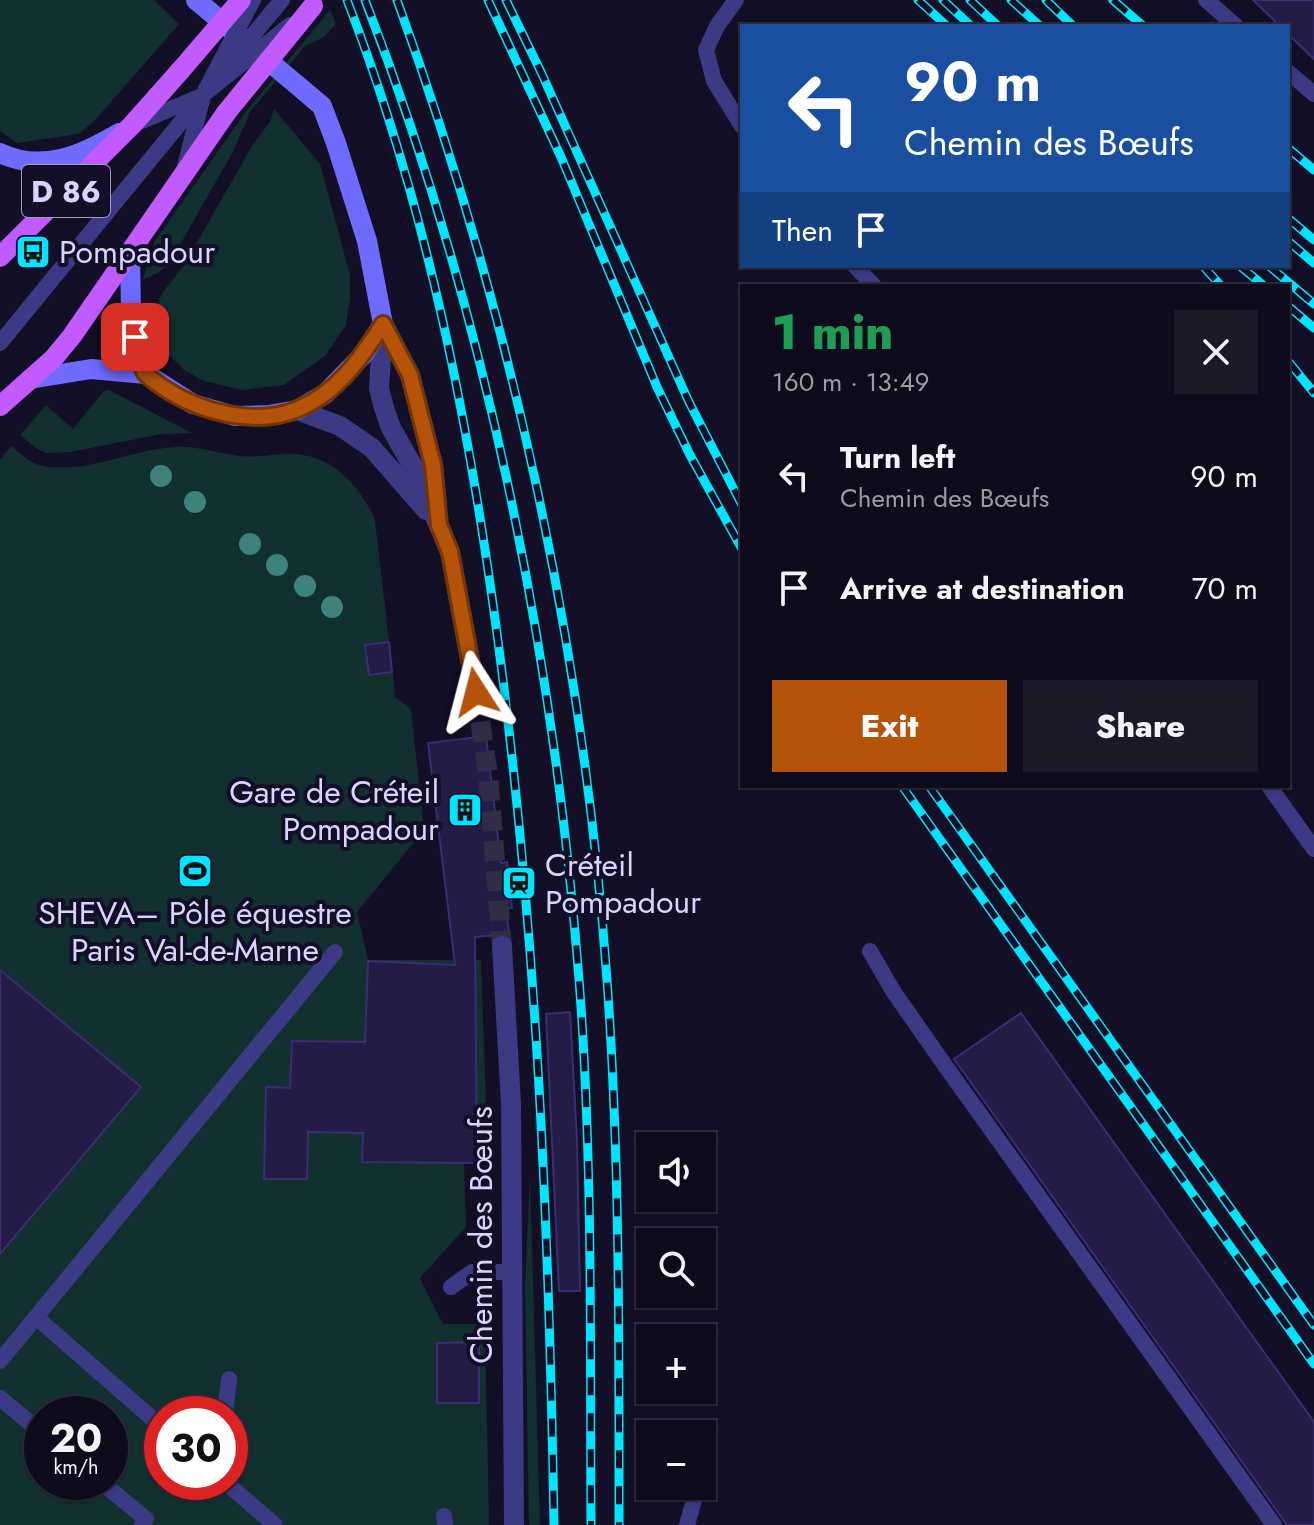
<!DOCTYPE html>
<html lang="en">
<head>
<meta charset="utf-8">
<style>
	:root { --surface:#0e0b1c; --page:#1c1929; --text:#f1f3f6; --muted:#9b9ba3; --line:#2e2b3b; --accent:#b45309 }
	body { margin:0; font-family:Jost,sans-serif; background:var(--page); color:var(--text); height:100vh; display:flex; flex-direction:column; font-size:30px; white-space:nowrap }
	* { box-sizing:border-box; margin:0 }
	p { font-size:26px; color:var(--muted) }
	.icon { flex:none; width:44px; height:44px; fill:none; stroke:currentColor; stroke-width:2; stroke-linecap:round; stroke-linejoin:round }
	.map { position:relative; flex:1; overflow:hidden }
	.details { position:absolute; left:740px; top:284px; width:550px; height:504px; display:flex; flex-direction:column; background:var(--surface); border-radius:0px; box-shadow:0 2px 6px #0004,0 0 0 2px var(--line) }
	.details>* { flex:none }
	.top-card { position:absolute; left:740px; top:24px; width:550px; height:244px; border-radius:0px; box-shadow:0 2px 6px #0004,0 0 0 2px var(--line); background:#1a4fa0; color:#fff; overflow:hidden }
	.tools { position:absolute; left:636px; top:1132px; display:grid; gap:16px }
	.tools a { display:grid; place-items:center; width:80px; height:80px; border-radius:0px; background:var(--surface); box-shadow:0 2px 6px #0004,0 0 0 2px var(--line); font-size:40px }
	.speed { position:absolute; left:24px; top:1396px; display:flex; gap:16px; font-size:40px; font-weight:700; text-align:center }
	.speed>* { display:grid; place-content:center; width:104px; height:104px; border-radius:50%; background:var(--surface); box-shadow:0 2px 6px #0004,0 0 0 2px var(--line); line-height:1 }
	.speed small { font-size:20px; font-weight:400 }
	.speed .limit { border:12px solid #d22; background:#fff; color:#111 }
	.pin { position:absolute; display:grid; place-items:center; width:68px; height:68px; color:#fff; margin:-34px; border-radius:16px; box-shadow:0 4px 12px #0006 }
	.me { position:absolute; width:88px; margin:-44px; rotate:351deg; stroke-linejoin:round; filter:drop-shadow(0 0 6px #0008) }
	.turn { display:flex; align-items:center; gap:28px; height:168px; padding:0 32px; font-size:36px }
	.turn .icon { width:104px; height:104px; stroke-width:2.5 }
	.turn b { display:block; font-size:56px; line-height:68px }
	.then { display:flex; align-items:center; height:76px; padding:0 32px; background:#0003; gap:16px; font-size:30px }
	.round { display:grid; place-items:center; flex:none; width:84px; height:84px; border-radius:0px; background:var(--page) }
	.head { display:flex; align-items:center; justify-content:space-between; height:136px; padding:0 32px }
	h1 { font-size:48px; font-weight:800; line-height:60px; color:#1e9e55 }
	.primary-button { display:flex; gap:16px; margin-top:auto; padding:16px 32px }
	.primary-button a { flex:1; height:92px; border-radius:0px; background:var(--accent); color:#fff; font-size:32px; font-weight:800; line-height:92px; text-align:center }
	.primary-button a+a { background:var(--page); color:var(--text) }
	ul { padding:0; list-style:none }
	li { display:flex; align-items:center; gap:24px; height:112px; padding:0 32px }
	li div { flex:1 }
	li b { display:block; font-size:30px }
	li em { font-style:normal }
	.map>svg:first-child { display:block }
	.green { fill:#12302f; fill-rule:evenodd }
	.building { fill:#241b47; stroke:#3b2d73; stroke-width:2 }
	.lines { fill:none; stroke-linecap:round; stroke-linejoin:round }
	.street-tunnel { stroke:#312d47; stroke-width:20; stroke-dasharray:20 10; stroke-linecap:butt }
	.lane { stroke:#3d3a85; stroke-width:16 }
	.street { stroke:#3d3a85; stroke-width:20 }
	.secondary { stroke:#6f6bff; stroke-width:20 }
	.primary { stroke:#c25bff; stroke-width:20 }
	.rail-casing { stroke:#00e5ff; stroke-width:9 }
	.rail { stroke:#130f26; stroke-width:6; stroke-dasharray:18; stroke-linecap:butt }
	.lane-bridge { stroke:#3d3a85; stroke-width:16 }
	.primary-bridge { stroke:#c25bff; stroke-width:20 }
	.tree { fill:#3d827b }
	.route-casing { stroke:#753606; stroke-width:20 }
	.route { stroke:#b45309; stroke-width:14 }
	.labels { text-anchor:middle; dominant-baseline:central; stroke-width:8; stroke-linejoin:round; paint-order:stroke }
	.shield { fill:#130f26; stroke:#9e99be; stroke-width:2 }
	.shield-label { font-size:30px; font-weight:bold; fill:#d9d4ff }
	.poi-label { font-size:32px; fill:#d9d4ff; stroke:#130f26; text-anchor:start }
	.street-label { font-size:32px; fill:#d9d4ff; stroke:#130f26 }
</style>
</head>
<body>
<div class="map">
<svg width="1314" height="1525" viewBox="0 0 1314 1525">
	<rect width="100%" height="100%" fill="#130f26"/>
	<path class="green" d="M0 0H154L179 24 97 118 79 134 17 143 0 131Z
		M330 10 336 24 324 37 305 46 250 112 234 150 169 264 159 272 143 280 154 242 247 110Z
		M274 109 320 164 350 275V298L346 325 325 356 284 385 242 390 204 381 184 370 166 352 155 332 151 317 163 292 184 265 252 146 270 122Z
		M109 390 192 433 162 434 70 452 46 453 36 448 20 435 46 405 73 429 103 392Z
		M11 446C20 453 30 463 42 466 86 474 131 450 174 447 196 445 219 454 240 456 257 458 273 454 289 454 331 453 360 485 375 520L389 642 365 645 369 674 393 672 395 697 411 709 424 830 357 912 368 960H481L488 1164 464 1163 466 1227 420 1278 443 1324H485L489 1525H0V460ZM42 1414H110V1482H42ZM162 1414H230V1482H162Z
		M530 1176 540 1525H529L525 1286Z"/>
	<path class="building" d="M1253 0H1314V59L1288 34V26H1280Z
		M389 642 392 672 369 675 365 645Z
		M486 736 501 863 507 862 512 908 506 909 509 934 475 937 477 1163 362 1162 363 1133 308 1132 307 1179H264L266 1087 290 1088 292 1041 365 1042 368 961 455 965 428 743Z
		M0 970 141 1087 0 1254Z
		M570 1012 577 1140 580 1291H559L546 1014Z
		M1021 1013 1314 1422V1525H1287L954 1059Z
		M479 1342V1403H437V1343Z"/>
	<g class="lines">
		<path class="street-tunnel" d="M476 692 488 775 502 946"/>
		<path class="lane" d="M736 0 717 26 706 50 714 81 742 126
			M1206 0 1236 26
			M1288 72 1314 94
			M135 124 199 97
			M185 166 202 100
			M855 266 874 286
			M0 343 204 94
			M1269 786 1314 849
			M870 951 893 991 944 1064 1274 1525
			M451 1287 472 1272H512
			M37 1318 162 1427
			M0 1361 335 952
			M0 1398 42 1433
			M225 1414 229 1379
			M702 1470 704 1462
			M101 1482 146 1519 142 1525
			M225 1482 275 1525
			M444 1516 445 1525
			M687 1525 698 1486"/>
		<path class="street" d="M383 324 379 388 384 408 391 428 416 472 450 552 476 692
			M385 327 410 375 433 465 437 505
			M297 410 340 426 372 448 426 510
			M502 946 511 1104 514 1525"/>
		<path class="secondary" d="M0 153C42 173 82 155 119 133
			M130 254 131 313 146 374
			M30 379 91 369 146 374 193 404 235 416 269 415 297 410 325 394 363 355 383 324 367 241 336 143 322 106 196 0"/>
		<path class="primary" d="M0 257 132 125 180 71
			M0 406 53 359 72 336 226 113"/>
		<g class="rail-casing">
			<path id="rail" d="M347 0C427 207 469 422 498 641 537 935 549 1229 554 1525
				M365 0C485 309 553 649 579 979 593 1161 590 1343 591 1525
				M397 0C511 314 583 647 607 980 620 1161 619 1343 619 1525
				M488 0 561 157 657 387 690 455 742 549
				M506 0 541 72 689 402 742 505
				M918 0 947 26
				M943 0 971 26
				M970 0 998 26
				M1011 0 1040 26
				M1046 0 1073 26
				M1113 0 1143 26
				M1288 148 1314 170
				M1288 218 1314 240
				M1288 241 1314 263
				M1203 266 1221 286
				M1240 266 1264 286
				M1269 266 1314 304
				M1288 306 1314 328
				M1288 361 1314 393
				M902 786 1314 1364
				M929 786 1314 1325"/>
		</g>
		<use href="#rail" class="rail"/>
		<path class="lane-bridge" d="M228 65 282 0
			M206 89 253 0
			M204 94 290 25"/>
		<path class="primary-bridge" d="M180 71 241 0
			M226 113 313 6"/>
	</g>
	<g class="tree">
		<circle cx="161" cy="476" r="11"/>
		<circle cx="195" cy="502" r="11"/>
		<circle cx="250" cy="544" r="11"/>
		<circle cx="277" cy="565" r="11"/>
		<circle cx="305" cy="586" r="11"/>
		<circle cx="332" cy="607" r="11"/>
	</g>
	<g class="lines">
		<g class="route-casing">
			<path id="route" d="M135 337C138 348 140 363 145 373 149 378 158 384 164 388 200 412 256 427 298 409 337 393 361 358 383 324L410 375 433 465 439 525 450 552 476 692"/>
		</g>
		<use href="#route" class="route"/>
	</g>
	<defs>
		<g id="bus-square" transform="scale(1.8)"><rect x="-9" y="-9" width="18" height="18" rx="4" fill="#00e5ff" stroke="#130f26"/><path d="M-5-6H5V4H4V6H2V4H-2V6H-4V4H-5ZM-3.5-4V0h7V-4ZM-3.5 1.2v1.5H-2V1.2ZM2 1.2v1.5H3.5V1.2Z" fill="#111"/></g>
		<g id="building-square" transform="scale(1.8)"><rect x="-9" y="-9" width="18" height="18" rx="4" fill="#00e5ff" stroke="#130f26"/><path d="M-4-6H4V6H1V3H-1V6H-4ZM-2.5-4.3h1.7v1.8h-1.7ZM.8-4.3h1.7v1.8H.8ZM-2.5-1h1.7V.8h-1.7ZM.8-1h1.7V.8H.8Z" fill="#111"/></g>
		<g id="stadium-square" transform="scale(1.8)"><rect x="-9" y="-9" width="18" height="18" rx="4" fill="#00e5ff" stroke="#130f26"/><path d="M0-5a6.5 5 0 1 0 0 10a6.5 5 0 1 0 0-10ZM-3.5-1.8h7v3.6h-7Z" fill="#111"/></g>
		<g id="station-square" transform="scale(1.8)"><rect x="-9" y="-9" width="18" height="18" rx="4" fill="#00e5ff" stroke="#130f26"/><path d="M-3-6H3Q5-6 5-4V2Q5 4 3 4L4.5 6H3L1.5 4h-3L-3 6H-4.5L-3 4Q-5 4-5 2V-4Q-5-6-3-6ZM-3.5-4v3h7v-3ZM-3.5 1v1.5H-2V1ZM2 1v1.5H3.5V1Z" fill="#111"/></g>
	</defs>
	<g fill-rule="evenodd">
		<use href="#bus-square" x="33" y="252"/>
		<use href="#building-square" x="465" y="810"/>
		<use href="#stadium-square" x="195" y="871"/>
		<use href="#station-square" x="519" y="883"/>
	</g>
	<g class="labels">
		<rect class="shield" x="22" y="165" width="88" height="52" rx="6"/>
		<g class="shield-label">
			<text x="66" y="191">D 86</text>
		</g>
		<g class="poi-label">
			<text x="59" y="252">Pompadour</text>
			<text x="439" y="792" text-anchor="end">Gare de Créteil<tspan x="439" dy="37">Pompadour</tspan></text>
			<text x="545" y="865">Créteil<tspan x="545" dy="37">Pompadour</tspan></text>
			<text x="195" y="913" text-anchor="middle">SHEVA– Pôle équestre<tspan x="195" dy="37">Paris Val-de-Marne</tspan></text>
		</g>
		<g class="street-label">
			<text transform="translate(481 1235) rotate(-90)">Chemin des Bœufs</text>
		</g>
	</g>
</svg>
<div class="tools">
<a><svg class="icon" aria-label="sound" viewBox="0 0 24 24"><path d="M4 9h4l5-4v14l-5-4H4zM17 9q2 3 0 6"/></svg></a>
<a><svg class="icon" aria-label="search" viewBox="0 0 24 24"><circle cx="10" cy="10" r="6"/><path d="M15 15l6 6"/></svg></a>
<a>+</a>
<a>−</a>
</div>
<div class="speed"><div>20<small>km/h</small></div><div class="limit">30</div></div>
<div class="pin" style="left:135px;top:337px;background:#d93025"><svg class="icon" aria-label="arrive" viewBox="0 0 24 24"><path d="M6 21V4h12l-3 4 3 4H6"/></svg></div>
<svg class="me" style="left:476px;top:692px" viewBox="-20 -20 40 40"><path d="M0-17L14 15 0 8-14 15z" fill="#b45309" stroke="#fff" stroke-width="4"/></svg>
<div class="top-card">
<div class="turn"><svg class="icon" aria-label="left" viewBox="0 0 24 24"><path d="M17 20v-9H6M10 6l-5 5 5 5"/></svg><div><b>90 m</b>Chemin des Bœufs</div></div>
<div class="then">Then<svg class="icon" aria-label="arrive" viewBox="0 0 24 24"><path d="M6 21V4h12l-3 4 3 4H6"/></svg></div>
</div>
<section class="details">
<div class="head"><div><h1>1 min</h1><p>160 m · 13:49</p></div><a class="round"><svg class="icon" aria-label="close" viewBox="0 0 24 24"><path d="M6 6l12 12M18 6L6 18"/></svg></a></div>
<ul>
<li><svg class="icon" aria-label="left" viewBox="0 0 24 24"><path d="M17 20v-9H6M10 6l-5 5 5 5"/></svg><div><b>Turn left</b><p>Chemin des Bœufs</p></div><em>90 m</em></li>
<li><svg class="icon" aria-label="arrive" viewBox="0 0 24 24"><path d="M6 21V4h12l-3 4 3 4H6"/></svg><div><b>Arrive at destination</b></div><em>70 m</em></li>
</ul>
<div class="primary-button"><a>Exit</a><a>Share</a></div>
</section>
</div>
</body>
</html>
